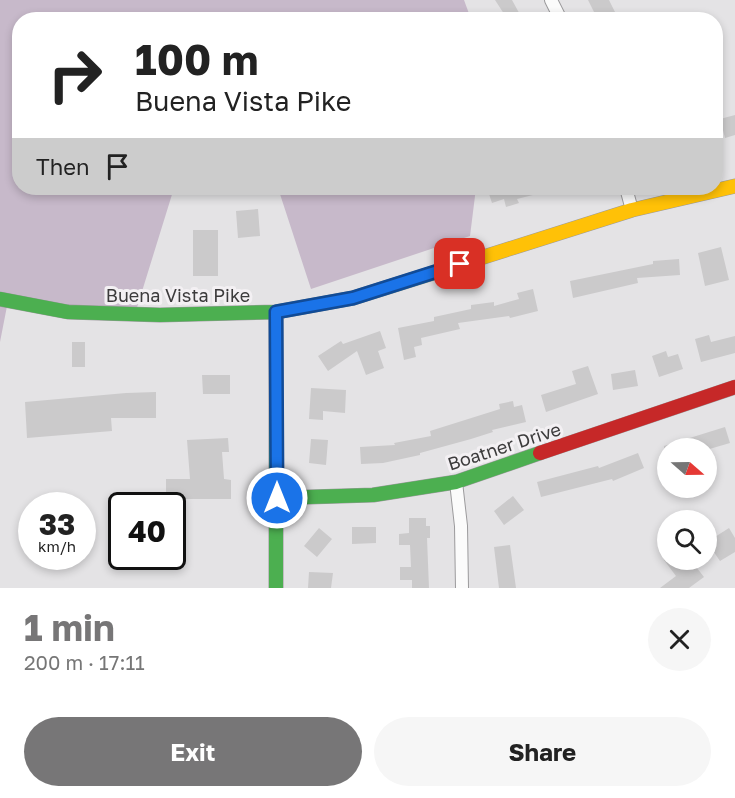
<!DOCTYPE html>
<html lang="en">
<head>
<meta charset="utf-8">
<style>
	:root { --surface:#fff; --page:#f6f6f6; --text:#222; --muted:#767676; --accent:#777677 }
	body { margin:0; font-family:"Golos Text",sans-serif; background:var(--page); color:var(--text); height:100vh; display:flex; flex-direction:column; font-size:22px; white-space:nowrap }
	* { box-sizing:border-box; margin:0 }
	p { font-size:20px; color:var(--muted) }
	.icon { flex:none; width:33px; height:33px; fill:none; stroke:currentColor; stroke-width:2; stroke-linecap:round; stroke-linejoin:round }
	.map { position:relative; height:588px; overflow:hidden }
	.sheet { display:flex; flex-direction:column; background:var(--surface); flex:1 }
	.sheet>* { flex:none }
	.top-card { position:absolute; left:12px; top:12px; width:711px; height:183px; border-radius:24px; box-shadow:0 3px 9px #0003; background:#fff; color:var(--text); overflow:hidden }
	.needle { width:39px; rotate:110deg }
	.fabs { position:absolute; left:657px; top:438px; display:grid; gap:12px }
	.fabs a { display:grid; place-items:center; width:60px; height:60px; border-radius:50%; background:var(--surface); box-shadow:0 3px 9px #0003; font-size:30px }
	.speed { position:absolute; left:18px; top:492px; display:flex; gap:12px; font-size:30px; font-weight:700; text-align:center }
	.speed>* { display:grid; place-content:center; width:78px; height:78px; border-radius:50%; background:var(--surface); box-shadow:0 3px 9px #0003; line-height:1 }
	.speed small { font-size:15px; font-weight:400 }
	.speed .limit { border:3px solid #111; border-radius:9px; background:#fff; color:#111 }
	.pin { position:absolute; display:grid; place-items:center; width:51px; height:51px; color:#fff; margin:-26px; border-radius:12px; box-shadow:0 3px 9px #0006 }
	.me { position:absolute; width:66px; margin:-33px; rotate:0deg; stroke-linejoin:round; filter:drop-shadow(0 0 4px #0008) }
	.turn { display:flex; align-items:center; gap:21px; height:126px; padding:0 24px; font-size:27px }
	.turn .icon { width:78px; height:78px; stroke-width:2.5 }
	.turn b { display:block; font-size:42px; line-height:51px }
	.then { display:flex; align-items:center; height:57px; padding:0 24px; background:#0003; gap:12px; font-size:22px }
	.round { display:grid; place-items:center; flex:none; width:63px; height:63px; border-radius:32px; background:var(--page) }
	.overview { display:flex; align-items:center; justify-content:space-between; height:102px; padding:0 24px }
	h1 { font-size:36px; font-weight:700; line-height:45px; color:var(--accent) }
	.cta { display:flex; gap:12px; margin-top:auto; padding:12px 24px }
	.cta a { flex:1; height:69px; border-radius:36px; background:var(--accent); color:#fff; font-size:24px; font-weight:700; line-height:69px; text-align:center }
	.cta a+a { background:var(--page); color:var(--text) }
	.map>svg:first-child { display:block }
	.forest { fill:#c7b9ca }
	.building { fill:#cbcacb }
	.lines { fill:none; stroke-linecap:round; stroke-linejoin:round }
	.street-casing { stroke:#9b9a9c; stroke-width:14 }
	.fast-casing { stroke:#9b9a9c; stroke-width:15 }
	.slow-casing { stroke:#9b9a9c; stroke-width:15 }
	.jam-casing { stroke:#9b9a9c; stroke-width:15 }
	.street { stroke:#fbfbfb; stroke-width:12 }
	.fast { stroke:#4caf50; stroke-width:14 }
	.slow { stroke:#ffc107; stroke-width:14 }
	.jam { stroke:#c62828; stroke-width:14 }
	.route-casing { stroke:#114b97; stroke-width:15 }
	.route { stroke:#1a73e8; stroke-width:10 }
	.labels { text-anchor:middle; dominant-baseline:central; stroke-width:6; stroke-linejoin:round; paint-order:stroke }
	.street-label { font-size:18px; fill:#3c3b3c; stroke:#f3f0f3 }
</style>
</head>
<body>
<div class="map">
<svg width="735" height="588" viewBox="0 0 735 588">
	<rect width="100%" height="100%" fill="#e4e3e5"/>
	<path class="forest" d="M0 0H464L471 19 20 20V188H174L135 314 8 301 0 342Z
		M278 188H476L470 236 311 289Z"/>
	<path class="building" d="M495 0H512L523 20H508Z
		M588 0H609L615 12 598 20Z
		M735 115V135L725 138 720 119Z
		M487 188H548L549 191 517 199 519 203 506 207 504 199 492 203Z
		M258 209 260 236 238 238 236 211Z
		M193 230H218V276H193Z
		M721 247 729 280 705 286 698 253Z
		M679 259 680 275 637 278 638 283 573 298 570 281 653 264V261Z
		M533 289 538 311 510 318 509 316 458 323 460 329 421 338 422 345 414 347 416 357 404 360 398 328 434 321V317L471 309V305L494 302V306L519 299 517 293Z
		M380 331 386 348 378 351 384 368 366 375 357 351 328 371 318 356 341 341 343 344Z
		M709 335 711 342 735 336V353L701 362 695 339Z
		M72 342H85V367H72Z
		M666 351 668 357 678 354 683 369 659 377 652 356Z
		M588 366 598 394 546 412 541 395 576 384 572 371Z
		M635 370 638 386 613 390 611 374Z
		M202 375H230V394H203Z
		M311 388 346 390 345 413 323 411V420L309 419Z
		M156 392V418H111L112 431 27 438 25 402 126 393Z
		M513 401 514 407 522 405 526 422 492 430 493 432 471 439 420 453V455L383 463 361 464 360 447 395 445 394 443 431 436 430 431 500 409 499 404Z
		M725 427 730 443 706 450 664 448V446Z
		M228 438 229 452H222L224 479 231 480V499H184V495H166V479H190L187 440Z
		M311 439 328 440 326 465 309 463Z
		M638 453 644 468 613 481 612 479 541 497 537 482 598 466 599 468Z
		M513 496 524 510 504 525 494 511Z
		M409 518H426V526H430V538H427L429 588H412V580H400V567H411L410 545H399V534L409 533Z
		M352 527H376V543L352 544Z
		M319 528 332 539 317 557 304 546Z
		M729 528 735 538V552L720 561 707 542Z
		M510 545 516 588H499L494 547Z
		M664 560H679L686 569 693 563 704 577 689 588H660L676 576Z
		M309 572 333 573 331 588H308Z"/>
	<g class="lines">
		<g class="street-casing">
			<path id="street" d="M551 0 561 20
				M626 188 632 210
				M456 482 461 526 462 588"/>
		</g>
		<g class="fast-casing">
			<path id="fast" d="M0 299 68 312 160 315 276 312 353 298 433 273
				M276 312V588
				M277 498 373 495 456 482 540 453"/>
		</g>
		<g class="slow-casing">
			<path id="slow" d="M433 273 632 210 735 186"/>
		</g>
		<g class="jam-casing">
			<path id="jam" d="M540 453 735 387"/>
		</g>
		<use href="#street" class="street"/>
		<use href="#fast" class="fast"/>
		<use href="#slow" class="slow"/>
		<use href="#jam" class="jam"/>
	</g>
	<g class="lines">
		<g class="route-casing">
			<path id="route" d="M277 498 276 312 353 298 460 264"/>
		</g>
		<use href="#route" class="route"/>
	</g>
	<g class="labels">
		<g class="street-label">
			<text x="178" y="295">Buena Vista Pike</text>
			<text transform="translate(504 446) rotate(-18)">Boatner Drive</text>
		</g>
	</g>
</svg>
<div class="fabs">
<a><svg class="needle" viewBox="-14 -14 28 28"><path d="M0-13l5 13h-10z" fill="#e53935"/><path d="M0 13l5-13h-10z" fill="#767676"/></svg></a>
<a><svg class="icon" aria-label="search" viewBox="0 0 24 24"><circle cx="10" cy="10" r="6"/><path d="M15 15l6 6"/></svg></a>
</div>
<div class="speed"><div>33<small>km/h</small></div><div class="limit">40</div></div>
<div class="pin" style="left:460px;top:264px;background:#d93025"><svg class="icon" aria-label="arrive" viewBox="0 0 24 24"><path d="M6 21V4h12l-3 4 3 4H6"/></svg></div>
<svg class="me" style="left:277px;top:498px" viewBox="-20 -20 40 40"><circle r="17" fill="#1a73e8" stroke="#fff" stroke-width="3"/><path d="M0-11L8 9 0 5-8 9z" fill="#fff"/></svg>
<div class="top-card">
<div class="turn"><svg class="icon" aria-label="right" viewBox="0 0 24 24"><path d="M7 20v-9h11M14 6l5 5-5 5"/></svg><div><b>100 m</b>Buena Vista Pike</div></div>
<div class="then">Then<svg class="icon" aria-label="arrive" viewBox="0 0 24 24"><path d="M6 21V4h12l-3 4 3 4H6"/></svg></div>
</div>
</div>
<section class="sheet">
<div class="overview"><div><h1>1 min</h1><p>200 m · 17:11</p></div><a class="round"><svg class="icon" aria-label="close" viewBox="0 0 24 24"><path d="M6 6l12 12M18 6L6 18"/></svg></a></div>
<div class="cta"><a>Exit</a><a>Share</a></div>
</section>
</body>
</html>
